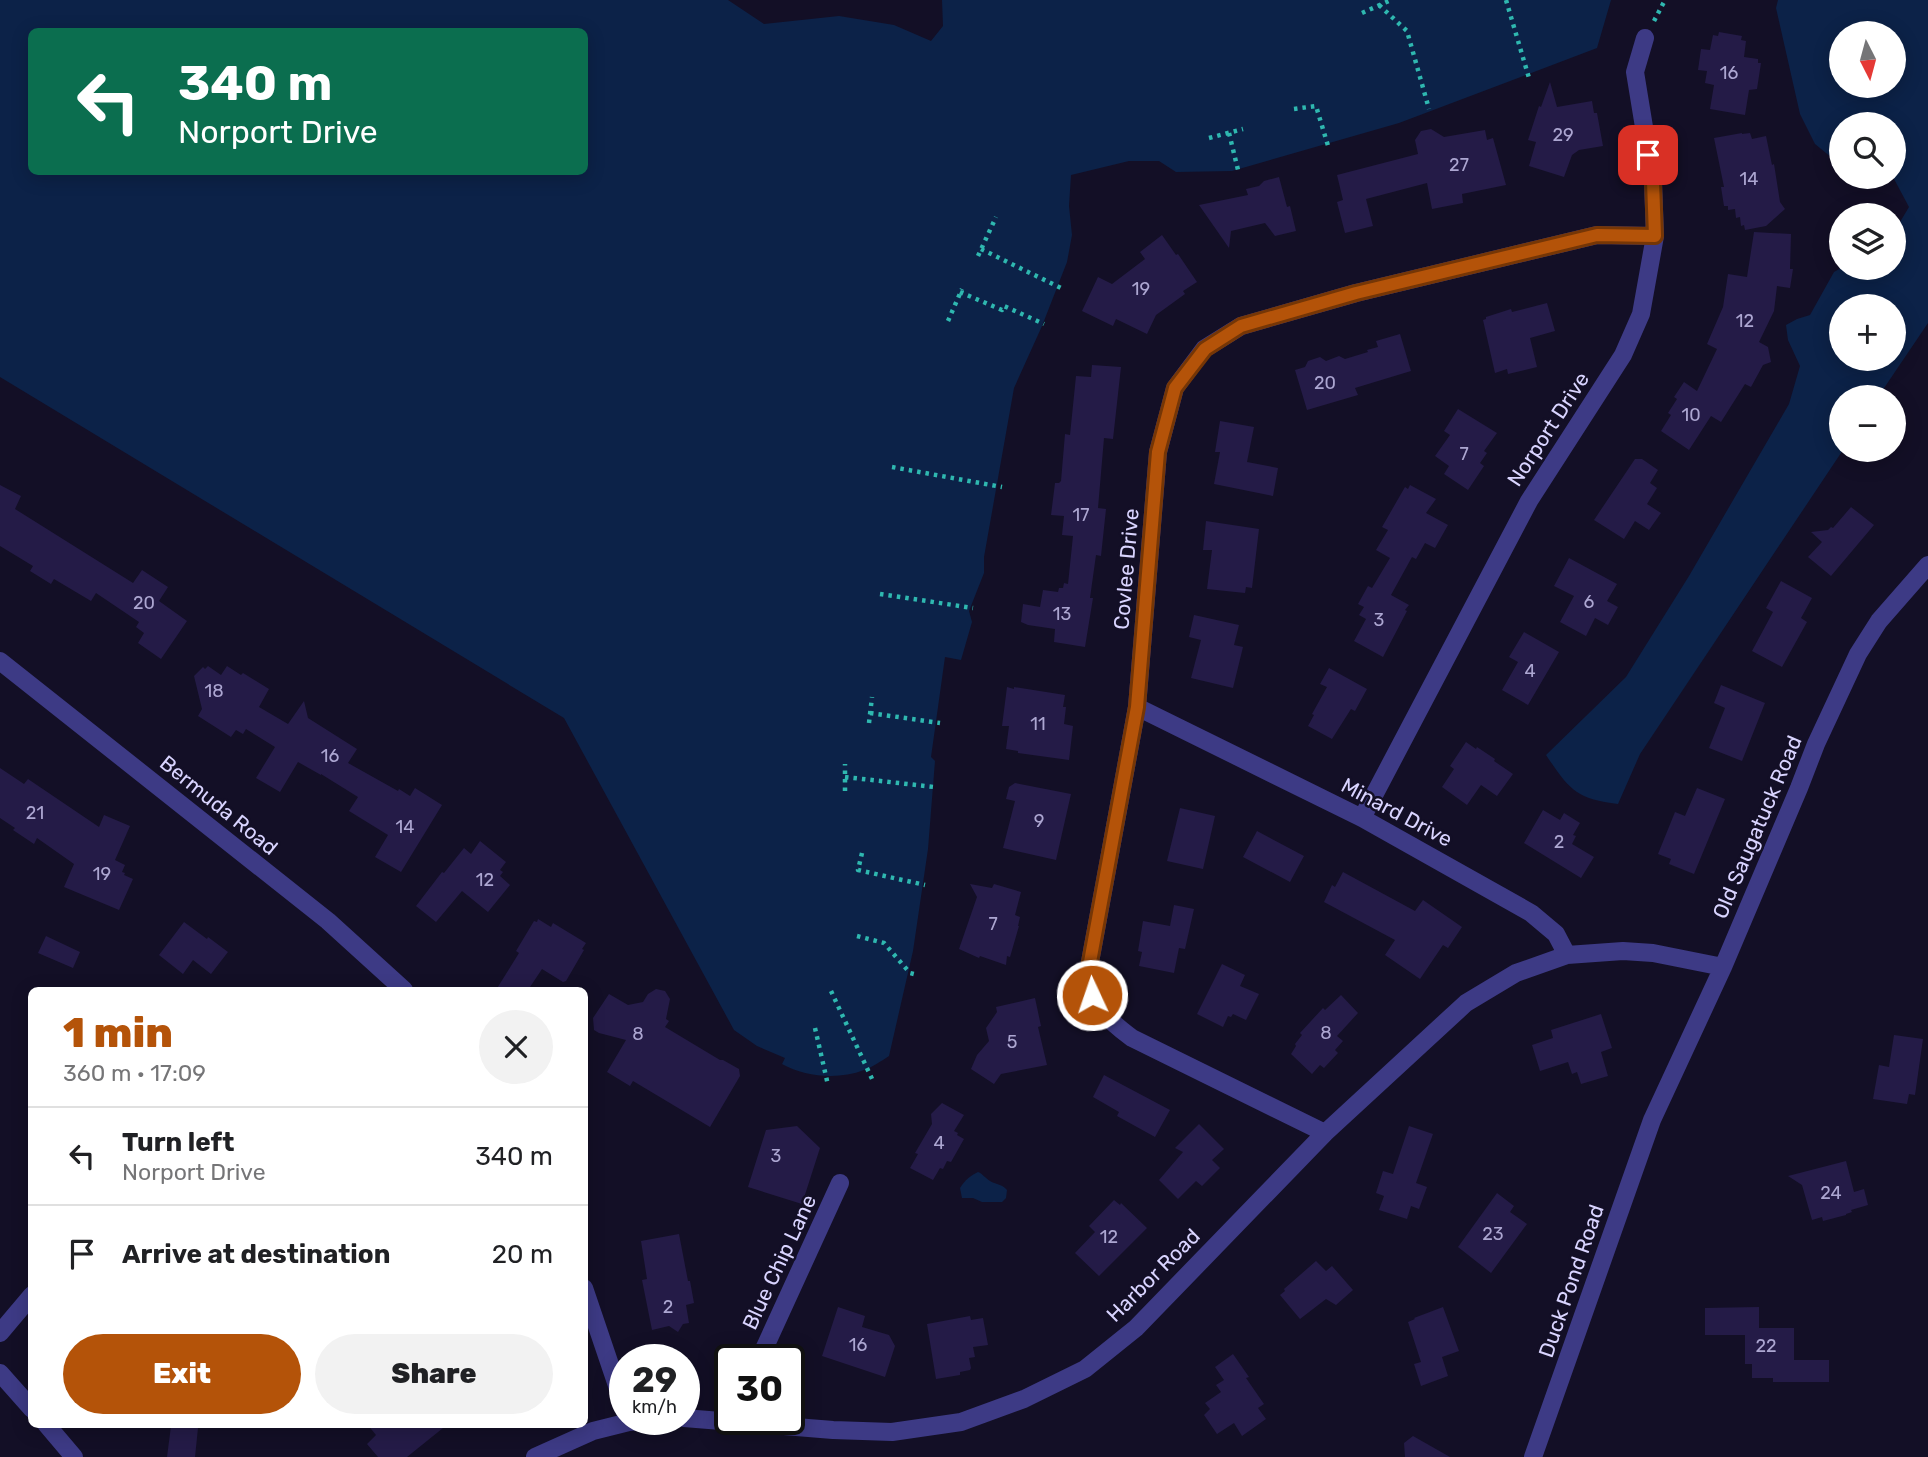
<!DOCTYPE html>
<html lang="en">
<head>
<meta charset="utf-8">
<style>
	:root { --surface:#fff; --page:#f2f2f2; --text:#202124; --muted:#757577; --line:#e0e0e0; --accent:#b45309 }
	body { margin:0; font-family:Rubik,sans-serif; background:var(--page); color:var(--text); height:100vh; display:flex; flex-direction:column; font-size:26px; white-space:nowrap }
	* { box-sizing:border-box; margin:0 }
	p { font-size:23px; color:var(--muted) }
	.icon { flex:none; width:38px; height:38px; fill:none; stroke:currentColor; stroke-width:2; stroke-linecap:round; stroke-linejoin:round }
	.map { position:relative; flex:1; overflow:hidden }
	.panel { position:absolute; left:28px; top:987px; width:560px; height:441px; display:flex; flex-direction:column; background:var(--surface); border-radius:10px; box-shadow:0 4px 18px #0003 }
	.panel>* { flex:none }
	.guide { position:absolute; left:28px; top:28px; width:560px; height:147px; border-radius:10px; box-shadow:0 4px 18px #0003; background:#0b6e4f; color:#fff; overflow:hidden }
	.needle { width:46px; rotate:174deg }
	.buttons { position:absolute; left:1829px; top:21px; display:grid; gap:14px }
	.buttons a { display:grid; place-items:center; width:77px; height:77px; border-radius:50%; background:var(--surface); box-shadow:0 4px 18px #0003; font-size:35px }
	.speed { position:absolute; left:609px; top:1344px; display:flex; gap:14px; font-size:35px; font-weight:700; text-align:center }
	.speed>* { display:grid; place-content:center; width:91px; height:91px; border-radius:50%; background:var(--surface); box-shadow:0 4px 18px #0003; line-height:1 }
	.speed small { font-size:18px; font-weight:400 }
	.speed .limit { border:4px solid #111; border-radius:10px; background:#fff; color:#111 }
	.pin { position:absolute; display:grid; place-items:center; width:60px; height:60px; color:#fff; margin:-30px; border-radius:14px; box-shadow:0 4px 10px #0006 }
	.me { position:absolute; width:77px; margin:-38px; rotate:357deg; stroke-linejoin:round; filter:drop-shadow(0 0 5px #0008) }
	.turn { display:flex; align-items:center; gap:24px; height:147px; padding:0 35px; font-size:32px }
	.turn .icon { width:91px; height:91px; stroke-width:2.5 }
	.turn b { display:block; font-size:49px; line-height:60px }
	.round { display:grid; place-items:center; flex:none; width:74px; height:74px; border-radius:37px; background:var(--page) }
	.overview { display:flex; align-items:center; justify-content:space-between; height:119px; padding:0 35px }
	h1 { font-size:42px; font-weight:800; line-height:52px; color:var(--accent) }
	.cta { display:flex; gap:14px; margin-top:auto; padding:14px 35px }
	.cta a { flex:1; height:80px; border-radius:42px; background:var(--accent); color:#fff; font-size:28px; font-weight:800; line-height:80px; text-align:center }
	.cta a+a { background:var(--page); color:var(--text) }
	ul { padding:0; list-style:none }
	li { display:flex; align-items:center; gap:21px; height:98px; padding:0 35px; border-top:2px solid var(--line) }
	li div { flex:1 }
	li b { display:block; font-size:26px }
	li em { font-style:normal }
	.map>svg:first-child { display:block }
	.water { fill:#0c2248; fill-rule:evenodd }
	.building { fill:#241b47 }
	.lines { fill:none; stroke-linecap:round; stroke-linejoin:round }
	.path { stroke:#2fb8b0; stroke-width:4.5; stroke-dasharray:3.5 5; stroke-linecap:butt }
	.minor { stroke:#3d3a85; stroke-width:18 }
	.route-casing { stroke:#753606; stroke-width:18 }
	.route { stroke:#b45309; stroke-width:12 }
	.labels { text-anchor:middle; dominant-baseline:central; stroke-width:5; stroke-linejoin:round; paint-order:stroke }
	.number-label { font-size:18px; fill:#aca6d1 }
	.street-label { font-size:21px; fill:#d9d4ff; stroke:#130f26 }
</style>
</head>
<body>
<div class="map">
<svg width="1928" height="1457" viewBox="0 0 1928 1457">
	<rect width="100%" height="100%" fill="#130f26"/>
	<path class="water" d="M0 0H728L764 24 839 16 894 25 931 41 943 26 942 0H1611L1597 48 1399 123 1232 171 1176 172 1159 161H1129L1071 175 1069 206 1072 235 1067 262 1042 326 1014 388 984 557V573L969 611 972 622 961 660 945 657 931 757 935 761 928 849 913 951 889 1056C881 1061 873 1067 864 1070 838 1080 806 1077 782 1064L785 1058 757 1046 734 1030 564 718 0 377ZM32 32H584V172H32Z
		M1778 0H1928V323L1878 397H1841V450H1843L1640 754 1618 804C1576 799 1569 789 1546 755L1626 677 1689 576 1789 404 1800 366 1788 340 1786 325 1797 319 1810 315 1834 272 1841 268H1894V232L1909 207 1893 177 1894 124H1841V161L1837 162 1815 144 1800 114 1776 8ZM1841 33H1894V86H1841ZM1841 306H1894V359H1841Z
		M978 1172C983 1174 985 1178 990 1181 996 1185 1001 1183 1007 1190L1006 1198 1002 1202H982L973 1198H962L960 1188C965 1180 970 1176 978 1172Z"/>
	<path class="building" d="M1719 32 1742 36 1741 40 1746 41 1744 57 1758 59V63H1761L1757 89 1749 90 1745 115 1710 109 1714 85 1705 83 1707 71 1698 70 1701 49 1710 50 1713 35 1718 36Z
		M1550 82 1557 107 1592 101 1594 113H1597L1603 146 1579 150 1572 155 1564 177 1529 166 1536 142 1528 140 1539 106 1541 107Z
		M1431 129 1444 137 1485 130 1487 140 1493 138 1506 185 1462 194 1463 203 1432 209 1427 183 1366 199 1373 226 1345 233 1337 202 1343 200 1337 175 1418 154 1415 140 1421 131Z
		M1742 133V134L1750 133 1752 139 1766 136 1772 165 1774 164 1780 202 1785 209 1766 226 1745 230 1744 225 1741 226 1740 217 1736 218 1735 209 1728 210V206H1724L1721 187H1724L1714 138Z
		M1279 177 1287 207 1290 206 1296 231 1275 236 1265 223 1231 231 1229 248 1199 205 1248 195 1246 189 1259 186 1264 181Z
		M1754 232 1791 234 1790 269H1793L1790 288 1777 286 1774 311 1759 342 1768 347 1771 362 1763 365 1751 387 1745 384 1721 422 1711 416 1689 450 1661 431 1671 415 1668 413 1677 399 1674 397 1684 382 1697 391 1717 349 1707 344 1723 307 1728 274 1747 277Z
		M1162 235 1176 255 1178 254 1197 282 1183 291 1185 294 1156 315 1147 334 1116 319 1113 326 1082 311 1098 277 1112 284 1145 259 1140 252Z
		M1547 303 1555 331 1530 338 1537 367 1508 374 1507 369 1495 373 1483 320 1486 319V317L1511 309 1512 312Z
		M1400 334 1411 371 1355 388 1358 395 1307 410 1295 370 1305 367 1308 361 1320 357 1326 361 1339 356 1345 359 1368 352 1367 350 1378 347 1376 341Z
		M1092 365 1121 367 1113 439 1104 438 1098 508 1106 509 1101 556 1096 555 1090 598H1093L1085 647 1054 642 1055 629 1028 625 1021 622 1023 604 1040 607 1043 590 1058 592 1059 588H1063L1064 583 1068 584 1073 536 1062 535 1064 516 1051 515 1055 483H1059L1061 481 1065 434 1070 435 1076 376 1091 377Z
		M1458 409 1497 433 1484 451 1487 453 1480 463 1484 466 1468 490 1444 474 1449 466 1435 456 1450 435 1444 431Z
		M1220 421 1254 427 1247 462 1278 468 1273 496 1214 484 1220 452H1215Z
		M1635 459H1642L1658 470 1650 483 1657 488 1647 504 1661 513 1649 530 1635 521 1624 539 1594 520Z
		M0 485 21 496 15 509 133 583 142 570 168 587 159 601 187 621 161 659 138 643 144 633 136 627 139 622 96 593 91 601 54 579 51 584 30 571 33 566 0 546Z
		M1410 485 1436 499 1426 513 1448 525 1435 548 1425 543 1416 559 1412 557 1391 595 1409 605 1405 610 1407 611 1383 657 1354 641 1366 619 1359 615 1364 607 1358 604 1368 586 1372 588 1390 558 1376 550 1388 530 1382 527 1405 487 1408 489Z
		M1851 507 1874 525 1831 576 1808 557 1822 542 1811 532 1828 530 1831 527 1833 528Z
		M1206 521 1259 529 1252 588 1246 587 1245 593 1207 589 1212 550H1203Z
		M1569 558 1617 584 1607 601 1618 607 1608 625 1595 618 1586 636 1560 622 1574 596 1554 586Z
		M1781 581 1812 598 1801 618 1807 622 1782 667 1752 651 1773 612 1766 608Z
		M1194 615 1239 625 1234 645 1243 647 1233 688 1191 678 1201 640 1189 637Z
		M1524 632 1559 652 1528 705 1502 690 1518 662 1509 657Z
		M208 666 221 675 227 666 241 675 243 673 269 689 259 707 288 724 304 701 308 718 357 749 348 763 398 791 399 789 410 796 415 788 442 805 401 872 375 857 388 835 349 811 358 797 321 774V775L298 762 280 792 256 778 275 747 246 729 243 734 236 730 231 737 198 716 202 709 194 676 203 667 205 669Z
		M1329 668 1367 689 1355 711 1351 709 1332 739 1308 726 1314 715 1312 714 1327 687 1320 684Z
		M1721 685 1765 703 1742 761 1709 748 1725 708 1714 703Z
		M1007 687 1014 689V687L1065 695 1063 707H1066L1064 724 1073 726 1069 760 1018 753V751L1006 749 1009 726H1002Z
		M1466 742 1476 749 1477 747 1495 759 1494 761 1513 774 1497 796 1481 785 1467 805 1442 787 1454 769 1450 766Z
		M0 768 24 784 28 779 99 827 104 815 130 826 115 860 125 865 122 872 125 873 124 875 133 879 119 910 64 887 74 864 37 838 34 844 13 830 15 828 0 818Z
		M1015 783 1071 794 1056 860 1003 848 1015 801 1006 799 1009 787Z
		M1697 788 1725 799 1694 874 1669 864 1671 859 1658 854 1675 812 1685 816Z
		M1180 808 1215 816 1203 869 1167 861Z
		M1543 810 1560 820 1564 813 1580 823 1573 835 1576 836 1572 844 1594 857 1581 878 1524 843Z
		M1257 831 1304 856 1290 882 1243 857Z
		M480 841 506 862 500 870 503 872 500 876 510 885 488 912 462 891 436 922 416 906 442 872 444 873 464 848 471 854Z
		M1343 872 1415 911 1423 900 1462 927 1448 948 1443 945 1420 979 1385 955 1395 940 1324 902 1332 885 1335 887Z
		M970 884 992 888 994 884 1021 892 1015 915 1020 917 1018 926H1019L1010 957 1007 956 1006 965 980 956 979 958 959 949 977 897Z
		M1174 905 1194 909 1185 949 1179 948 1174 973 1139 966 1142 952 1138 951 1143 921 1170 926Z
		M538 919 551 927 553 923 586 943 582 949 584 950 566 981 563 982 542 969 528 990H496L519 953 516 951 534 921 537 922Z
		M184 922 207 939 208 937 228 952 211 974 193 960 183 974 159 955Z
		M46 936 80 952 73 968 38 953Z
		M1222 964 1245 975 1240 986 1259 994 1246 1020 1233 1014 1231 1017 1228 1016 1223 1027 1197 1014Z
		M656 989 665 991 670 999 666 1019 669 1021 665 1027 720 1060H723L739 1069 740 1076 710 1127 633 1081 630 1086 607 1072 626 1040 599 1033 594 1030 593 1018 609 994 628 1005 643 1002 648 994Z
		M1341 995 1358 1013 1337 1036 1343 1041 1335 1050 1338 1053 1324 1068 1320 1065 1312 1074 1291 1054 1296 1046 1295 1044 1302 1035 1300 1033 1323 1008 1325 1010Z
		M1035 998 1041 1026 1038 1027 1047 1065 1001 1074 994 1084 971 1069 977 1055 989 1041 986 1028 997 1012 996 1007Z
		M1601 1014 1612 1048 1601 1052 1608 1076 1581 1084 1577 1072 1572 1074 1568 1062 1540 1071 1532 1045 1553 1038 1551 1030Z
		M1894 1035 1923 1039 1915 1095 1909 1094 1907 1104 1873 1099 1879 1065 1889 1067Z
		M1104 1075 1170 1110 1155 1137 1117 1116 1119 1112 1093 1097Z
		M942 1103 964 1115 954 1131 958 1133 957 1135 964 1139 951 1162 947 1161 943 1169 940 1168 933 1180 910 1168 918 1154 915 1153 932 1124 931 1114Z
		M1199 1124 1224 1149 1212 1160 1220 1168 1202 1186 1196 1181 1178 1199 1159 1180 1183 1152 1175 1148Z
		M797 1126 820 1148 802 1204 748 1187 766 1130Z
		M1409 1126 1433 1134 1416 1183 1427 1187 1419 1209 1411 1206 1407 1219 1379 1210 1384 1196 1376 1193 1383 1171 1393 1174Z
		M1846 1161 1854 1192 1864 1189 1868 1205 1851 1210 1852 1212 1846 1214V1215L1823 1221 1822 1217 1812 1220 1802 1185 1788 1176Z
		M1497 1193 1514 1206 1510 1212 1527 1224 1491 1273 1458 1247Z
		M1114 1200 1120 1205 1121 1203 1147 1228 1099 1276 1075 1253 1095 1232 1089 1226Z
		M679 1234 688 1281H690L694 1303 686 1305 689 1323 683 1324 678 1332 669 1326 652 1330 642 1280 647 1279 641 1241Z
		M1316 1261 1326 1271 1332 1266 1353 1290 1336 1305 1326 1299 1300 1319 1280 1295 1285 1291 1284 1289Z
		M838 1307 865 1316 862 1327 889 1335 895 1346 885 1377 822 1356Z
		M1443 1307 1459 1351 1442 1357 1448 1376 1421 1386 1414 1364 1421 1362 1408 1322 1415 1319 1414 1318Z
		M1759 1307V1328H1794V1360H1829V1382H1773V1378H1752V1364H1745V1335H1705V1308Z
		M970 1316 971 1320 983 1318 988 1345 973 1347 975 1357 969 1358 971 1368 970 1370 960 1372V1375L936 1379 927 1324Z
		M1233 1354 1249 1377 1246 1378 1264 1404 1258 1408 1266 1419 1242 1436 1234 1423 1217 1434 1204 1415 1210 1409 1205 1403 1221 1392 1216 1385 1224 1380 1215 1367Z
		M367 1424H448L407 1457H378L367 1444 376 1435Z
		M171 1426 198 1428 195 1457H167Z
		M1413 1436 1450 1457H1405L1404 1443Z"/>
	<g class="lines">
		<path class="path" d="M1506 0 1529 78
			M1379 5 1407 31 1429 109
			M1362 13 1391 0
			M1654 21 1665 0
			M1294 109 1316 106 1329 149
			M1229 133 1239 174
			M1209 138 1243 129
			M981 249 1065 290
			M978 256 996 217
			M960 292 1002 310 1004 306 1044 324
			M948 321 962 289
			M892 467 1002 487
			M880 594 973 608
			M870 713 940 723
			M869 723 872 697
			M845 777 934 787
			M845 791V764
			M862 853 858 870 925 885
			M857 936 884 943 910 973 914 974
			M831 991 873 1081
			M815 1028 828 1085"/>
		<path class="minor" d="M0 661 328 921 404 990
			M1137 707 1362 818 1531 913 1556 934 1567 955 1623 951 1653 953 1723 967
			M1362 818 1529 501 1623 355 1641 314 1655 236 1653 182 1635 72 1645 38
			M1325 1133 1132 1038C1102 1016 1088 1001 1090 962L1137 707 1158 452 1175 388 1204 349 1241 326 1356 293 1597 235 1655 236
			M584 1288 625 1409
			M0 1333 32 1295
			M759 1360 840 1183
			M0 1373 32 1409
			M684 1418 833 1430 892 1432 961 1422 1024 1399 1085 1369 1136 1328 1325 1133 1466 1003 1516 973 1567 955
			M46 1424 74 1457
			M535 1457 593 1431 629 1422 662 1419
			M1533 1457 1652 1120 1723 967 1799 788 1816 744 1858 654 1879 621 1928 565"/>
	</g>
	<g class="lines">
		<g class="route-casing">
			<path id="route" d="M1092 995 1089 979 1090 962 1137 707 1158 452 1175 388 1205 349 1241 326 1356 293 1597 235 1655 236 1653 182 1648 155"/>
		</g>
		<use href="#route" class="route"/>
	</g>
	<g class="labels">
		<g class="number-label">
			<text x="1729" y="73">16</text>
			<text x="1563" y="135">29</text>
			<text x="1459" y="165">27</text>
			<text x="1749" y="179">14</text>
			<text x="1141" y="289">19</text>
			<text x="1745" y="321">12</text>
			<text x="1325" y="383">20</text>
			<text x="1691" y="415">10</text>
			<text x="1464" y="454">7</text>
			<text x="1081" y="515">17</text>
			<text x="1589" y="602">6</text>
			<text x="144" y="603">20</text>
			<text x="1062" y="614">13</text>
			<text x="1379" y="620">3</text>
			<text x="1530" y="671">4</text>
			<text x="214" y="691">18</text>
			<text x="1038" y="724">11</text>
			<text x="330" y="756">16</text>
			<text x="35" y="813">21</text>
			<text x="1039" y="821">9</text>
			<text x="405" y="827">14</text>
			<text x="1559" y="842">2</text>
			<text x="102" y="874">19</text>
			<text x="485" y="880">12</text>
			<text x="993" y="924">7</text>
			<text x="1326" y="1033">8</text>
			<text x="638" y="1034">8</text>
			<text x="1012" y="1042">5</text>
			<text x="939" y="1143">4</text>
			<text x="776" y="1156">3</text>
			<text x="1831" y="1193">24</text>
			<text x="1493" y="1234">23</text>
			<text x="1109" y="1237">12</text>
			<text x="668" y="1307">2</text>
			<text x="858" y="1345">16</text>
			<text x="1766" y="1346">22</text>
		</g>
		<g class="street-label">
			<text transform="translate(1548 429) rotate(-57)">Norport Drive</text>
			<text transform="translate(1126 569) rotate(-85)">Covlee Drive</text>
			<text transform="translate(219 805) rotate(39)">Bermuda Road</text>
			<text transform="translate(1397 812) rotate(28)">Minard Drive</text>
			<text transform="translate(1757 827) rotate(-67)">Old Saugatuck Road</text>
			<text transform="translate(779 1262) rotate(-65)">Blue Chip Lane</text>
			<text transform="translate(1153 1275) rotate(-45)">Harbor Road</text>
			<text transform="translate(1571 1281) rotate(-71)">Duck Pond Road</text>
		</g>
	</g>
</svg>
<div class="buttons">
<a><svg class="needle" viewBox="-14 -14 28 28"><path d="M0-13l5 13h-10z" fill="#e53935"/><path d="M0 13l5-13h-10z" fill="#757577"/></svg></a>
<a><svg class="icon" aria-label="search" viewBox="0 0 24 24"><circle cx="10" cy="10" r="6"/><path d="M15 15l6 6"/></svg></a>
<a><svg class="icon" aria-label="layers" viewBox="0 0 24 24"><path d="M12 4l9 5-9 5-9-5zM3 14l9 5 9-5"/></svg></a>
<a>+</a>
<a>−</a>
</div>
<div class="speed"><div>29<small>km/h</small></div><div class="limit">30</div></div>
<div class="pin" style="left:1648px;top:155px;background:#d93025"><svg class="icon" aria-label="arrive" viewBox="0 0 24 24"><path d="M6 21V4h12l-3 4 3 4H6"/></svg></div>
<svg class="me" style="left:1092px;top:995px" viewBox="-20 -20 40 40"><circle r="17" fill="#b45309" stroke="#fff" stroke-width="3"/><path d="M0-11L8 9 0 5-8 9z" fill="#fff"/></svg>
<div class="guide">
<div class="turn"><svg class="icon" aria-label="left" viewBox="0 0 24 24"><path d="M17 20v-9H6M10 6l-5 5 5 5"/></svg><div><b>340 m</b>Norport Drive</div></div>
</div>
<section class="panel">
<div class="overview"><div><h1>1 min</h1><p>360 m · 17:09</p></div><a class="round"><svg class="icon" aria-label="close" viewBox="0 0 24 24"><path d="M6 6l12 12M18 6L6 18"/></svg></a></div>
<ul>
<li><svg class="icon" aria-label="left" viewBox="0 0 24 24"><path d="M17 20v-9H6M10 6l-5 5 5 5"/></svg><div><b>Turn left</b><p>Norport Drive</p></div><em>340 m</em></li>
<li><svg class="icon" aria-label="arrive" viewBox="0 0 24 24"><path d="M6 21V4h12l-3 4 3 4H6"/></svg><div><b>Arrive at destination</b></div><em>20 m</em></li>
</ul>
<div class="cta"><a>Exit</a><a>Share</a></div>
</section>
</div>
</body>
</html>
